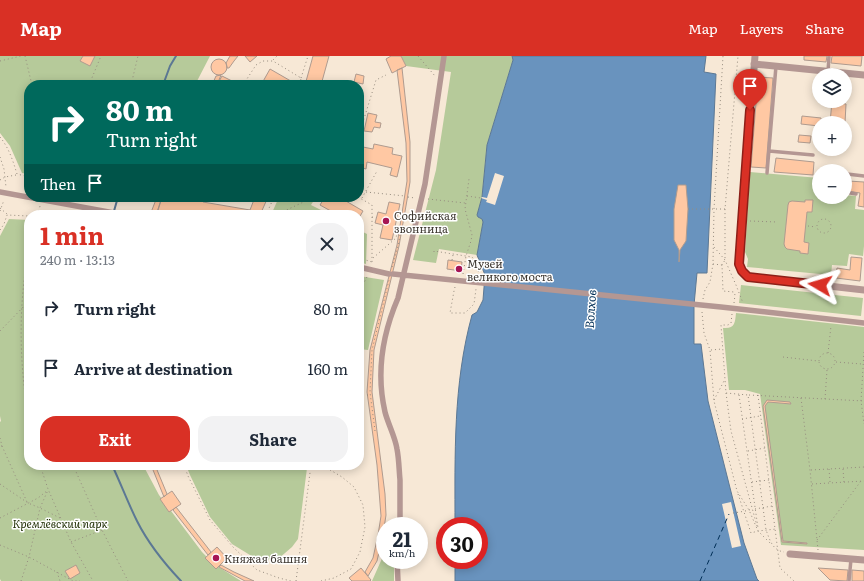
<!DOCTYPE html>
<html lang="en">
<head>
<meta charset="utf-8">
<style>
	:root { --surface:#fff; --page:#f2f2f3; --text:#1f2937; --muted:#747a83; --accent:#d93025 }
	body { margin:0; font-family:Literata,serif; background:var(--page); color:var(--text); height:100vh; display:flex; flex-direction:column; font-size:15px; white-space:nowrap }
	* { box-sizing:border-box; margin:0 }
	p { font-size:13px; color:var(--muted) }
	.icon { flex:none; width:22px; height:22px; fill:none; stroke:currentColor; stroke-width:2; stroke-linecap:round; stroke-linejoin:round }
	.map { position:relative; flex:1; overflow:hidden }
	.panel { position:absolute; left:24px; top:154px; width:340px; height:260px; display:flex; flex-direction:column; background:var(--surface); border-radius:16px; box-shadow:0 2px 10px #0003 }
	.panel>* { flex:none }
	.top-card { position:absolute; left:24px; top:24px; width:340px; height:122px; border-radius:16px; box-shadow:0 2px 10px #0003; background:#00695c; color:#fff; overflow:hidden }
	.tools { position:absolute; left:812px; top:12px; display:grid; gap:8px }
	.tools a { display:grid; place-items:center; width:40px; height:40px; border-radius:50%; background:var(--surface); box-shadow:0 2px 10px #0003; font-size:20px }
	.speed { position:absolute; left:376px; top:461px; display:flex; gap:8px; font-size:20px; font-weight:700; text-align:center }
	.speed>* { display:grid; place-content:center; width:52px; height:52px; border-radius:50%; background:var(--surface); box-shadow:0 2px 10px #0003; line-height:1 }
	.speed small { font-size:10px; font-weight:400 }
	.speed .limit { border:6px solid #d22; background:#fff; color:#111 }
	.pin { position:absolute; display:grid; place-items:center; width:34px; height:34px; color:#fff; margin:-41px -17px; border-radius:50% 50% 50% 0; rotate:-45deg; box-shadow:0 0 4px #0007 }
	.pin .icon { rotate:45deg }
	.me { position:absolute; width:44px; margin:-22px; rotate:277deg; stroke-linejoin:round; filter:drop-shadow(0 0 3px #0008) }
	.turn { display:flex; align-items:center; gap:14px; height:84px; padding:0 16px; font-size:18px }
	.turn .icon { width:52px; height:52px; stroke-width:2.5 }
	.turn b { display:block; font-size:28px; line-height:34px }
	.then { display:flex; align-items:center; height:38px; padding:0 16px; background:#0003; gap:8px; font-size:15px }
	.round { display:grid; place-items:center; flex:none; width:42px; height:42px; border-radius:16px; background:var(--page) }
	.summary { display:flex; align-items:center; justify-content:space-between; height:68px; padding:0 16px }
	h1 { font-size:24px; font-weight:700; line-height:30px; color:var(--accent) }
	.cta { display:flex; gap:8px; margin-top:auto; padding:8px 16px }
	.cta a { flex:1; height:46px; border-radius:16px; background:var(--accent); color:#fff; font-size:16px; font-weight:700; line-height:46px; text-align:center }
	.cta a+a { background:var(--page); color:var(--text) }
	ul { padding:0; list-style:none }
	li { display:flex; align-items:center; gap:12px; height:60px; padding:0 16px }
	li div { flex:1 }
	li b { display:block; font-size:15px }
	li em { font-style:normal }
	header { display:flex; align-items:center; gap:24px; box-sizing:border-box; height:56px; padding:0 20px; background:var(--accent); color:#fff }
	header strong { font-size:19px }
	nav { display:flex; gap:22px; margin-inline-start:auto; font-size:14px }
	.map>svg:first-child { display:block }
	.green { fill:#b6ca9a }
	.water { fill:#6993be; stroke:#5c7894 }
	.pier { fill:#f7e8d6 }
	.lines { fill:none; stroke-linecap:round; stroke-linejoin:round }
	.stream { stroke:#5c7894; stroke-width:2 }
	.ferry { stroke:#002e56; stroke-width:1; stroke-dasharray:5 4; stroke-linecap:butt }
	.building { fill:#ffc8a3; stroke:#af9b8f }
	.path { stroke:#968c7f; stroke-width:1; stroke-dasharray:1 3; stroke-linecap:butt }
	.service { stroke:#b49793; stroke-width:3.5 }
	.pedestrian { stroke:#b49793; stroke-width:5.5 }
	.minor { stroke:#b49793; stroke-width:7 }
	.route-casing { stroke:#8d1f18; stroke-width:10 }
	.route { stroke:#d93025; stroke-width:7 }
	.poi-dot { fill:#a61554; stroke:#fff; stroke-width:1.5 }
	.labels { text-anchor:middle; dominant-baseline:central; stroke-width:3; stroke-linejoin:round; paint-order:stroke }
	.poi-label { font-size:11px; fill:#3e3831; stroke:#fff; text-anchor:start }
	.park-label { font-size:11px; font-style:italic; fill:#233208; stroke:#fff }
	.water-label { font-size:12px; font-style:italic; fill:#002e56; stroke:#fff }
</style>
</head>
<body>
<header>
<strong>Map</strong>
<nav><a>Map</a><a>Layers</a><a>Share</a></nav>
</header>
<div class="map">
<svg width="864" height="525" viewBox="0 0 864 525">
	<rect width="100%" height="100%" fill="#f7e8d6"/>
	<path class="green" d="M0 0H210L195 29H29V118L22 117 10 90 0 77Z
		M401 0H512L513 4 487 89 482 141 477 159 478 161 482 163 483 166 477 199 439 193 436 207 413 204 436 114 451 16 406 10Z
		M750 116 819 122V141H845V139L856 140 855 153 864 154V190L863 200 849 198 847 210 832 209 831 219 747 211 748 203 745 196Z
		M279 141H316L311 149 331 159H271Z
		M9 163 29 164V409H143L159 439 202 496 214 508 241 525H1L0 523V366L1 365 0 360V180Z
		M359 174 367 178 366 208 359 206Z
		M359 220 384 224 368 294 359 293Z
		M741 229 863 242 861 260 739 247Z
		M736 257 864 271V494L781 489 760 338 745 334H729L723 272C735 273 735 267 736 257Z
		M186 409H295L307 412 298 483 292 491 278 503 258 504 232 488 210 461 190 419Z
		M384 498 385 499V504H394V525H372Z"/>
	<path class="water" d="M512 0H706L704 16 716 18 707 217H697L694 249V288H701L708 345 744 487 757 523 759 525H455V504H479V470H455C455 399 453 328 472 259L477 256 483 244 485 219 477 199 483 166 482 163 478 161 477 159 482 141 487 89 513 4Z"/>
	<path class="pier" d="M495 117 504 120 495 149 486 146 487 144 481 142 482 141 487 142Z
		M731 446 741 490 732 492 722 448Z"/>
	<g class="lines">
		<path class="stream" d="M163 29 170 10 176 0
			M114 155 118 141
			M112 409C121 428 128 447 137 465 148 487 164 507 181 525"/>
		<path class="ferry" d="M700 525 729 458"/>
	</g>
	<path class="building" d="M83 0H95L90 10 80 5Z
		M230 0H238L234 5 229 12H227L226 7Z
		M245 0H257L250 6Z
		M313 0H329L321 29H305Z
		M391 0H401L406 10 392 17 386 3Z
		M804 0H827L826 6 804 4Z
		M832 0H862L861 10 831 7Z
		M211 11a8 8 0 1 1 16 0a8 8 0 1 1-16 0Z
		M402 12 410 86V126L407 144 399 190 374 294 372 336 385 438 386 459 383 479 377 505 368 520 365 516 373 502 378 479 381 460 377 409 367 336 370 294 397 189 407 125 406 87 397 14Z
		M270 13 296 28V29H261Z
		M356 18 364 20 363 28 354 26Z
		M221 19 217 29H212L216 20Z
		M222 20 232 25 230 29H217Z
		M758 21 773 22 766 112 751 111Z
		M832 45H839L838 47 846 48 845 67H830Z
		M368 57 377 59 375 66 381 67 380 72 374 71 372 76 364 75Z
		M802 60 821 62V67H819V70L801 68Z
		M799 79 811 80 810 87 798 86Z
		M374 88 393 92 392 98 402 100 397 121 390 119 392 112 367 106 366 113 359 111 363 91 373 93Z
		M776 102 814 106 813 119 774 116Z
		M848 125 864 126V151L858 150 860 137 847 135Z
		M678 129H686L688 153 686 185 680 194 679 206V194L674 184V153Z
		M157 141H162L156 159H150Z
		M162 141 178 142 179 141H203V146L250 154 255 141H268L260 159H162L157 158Z
		M325 141H339L363 155 359 162V159H338L320 149Z
		M805 144H813L812 156H807L804 186 809 187 808 198 800 197V195L787 193 785 191 784 188 788 149 789 146 792 145 805 146Z
		M389 146 400 148 392 184 380 182 383 169 375 167 378 156 386 158Z
		M851 201 862 202 860 225 836 222 837 212 850 214Z
		M448 204 462 206 461 215 447 213Z
		M767 344 790 346 791 348 768 346 765 350 783 485 807 487V488L782 486 763 350Z
		M151 409H155L167 438 164 441Z
		M172 435 181 448 169 456 160 443Z
		M176 451 211 496 208 499 173 454Z
		M217 491 227 502 216 513 205 502Z
		M76 509 80 517 70 523 65 515Z
		M221 509 234 516 254 525H245L219 511Z
		M361 512 371 524 370 525H352L349 522Z
		M818 512 848 514 847 525 830 524Z
		M852 514 864 515V525H852Z"/>
	<g class="lines">
		<path class="path" d="M25 0 32 29
			M418 0 435 20
			M273 4 277 0
			M0 5 21 0
			M301 22 308 0
			M89 29 101 0
			M131 29 138 0
			M243 29 256 9 263 5H273L301 22 300 29
			M359 79 376 24 386 19
			M0 81C9 92 13 105 17 118L29 121
			M0 101 4 113 6 131
			M0 124 5 121 16 119
			M366 136 405 140
			M467 140 481 142
			M85 141V145
			M358 141 372 149V207
			M408 141 415 142
			M362 142 377 115
			M428 143 465 147
			M0 152 7 158
			M688 153H725
			M0 155 4 144
			M38 159 40 150
			M266 159 274 141
			M276 159 314 141
			M372 161 376 162
			M817 170a7 7 0 1 1 14 0a7 7 0 1 1-14 0Z
			M750 165 777 166
			M808 170 816 171
			M0 174 4 168 7 159 29 160
			M714 191 725 204 736 229 743 247
			M29 193C18 249 19 308 29 364
			M434 196V195L472 201 479 209 478 220
			M359 202 372 206
			M373 202 396 182 398 174
			M452 204 453 199
			M713 208 722 209
			M392 211 398 190 401 174 398 173
			M463 218 466 200 471 185 472 179 465 153 469 123
			M359 226H364
			M455 231 454 235 450 257H465L474 248 476 233
			M359 236 368 219
			M703 243 705 234 710 226 713 208 714 153 723 0
			M734 247 735 239 734 236 723 235 722 209 725 204V153L738 0
			M702 256 704 277 710 294 714 345 737 435 749 454 758 475 770 487
			M732 258 731 267 728 269H721L726 337 748 339 766 474C770 484 772 494 784 496
			M0 275 29 245
			M711 294 722 293
			M864 296 861 345 864 368
			M819 305a8 8 0 1 1 16 0a8 8 0 1 1-16 0Z
			M828 297 831 270
			M783 301 818 305
			M836 306 862 308
			M726 337 731 375 757 470
			M359 339H368
			M739 339 758 472
			M749 339 864 345
			M758 339 780 512 794 525
			M801 342 810 414 818 494
			M825 343 827 314
			M714 344 724 325
			M742 363 760 360
			M375 375 370 336 372 294 389 224
			M0 382 2 390H0
			M2 390 27 446
			M748 395 765 392
			M40 409 48 433 71 486 93 525
			M73 409 102 474 128 525
			M184 409 188 420 210 464 233 491 257 514 279 522 291 525
			M829 413 830 426
			M843 413 844 426
			M811 414 864 411
			M752 426 769 424
			M0 428 28 447 40 452 62 463
			M812 428 864 425
			M738 438 751 477 758 475 776 473
			M755 453 772 450
			M733 457C740 456 747 455 752 453
			M0 462 38 442 48 434
			M817 484 861 425
			M71 486 102 474
			M0 489 29 501 73 525H80
			M57 516 60 525
			M21 525 29 501 40 452 48 434
			M296 525 311 409
			M321 525 334 522 351 513 360 496 365 471 363 449 354 431 342 421 322 409"/>
		<path class="service" d="M828 16 829 0
			M769 95 813 99
			M767 117 776 10
			M856 138 845 136 847 118 864 120
			M849 525 851 503"/>
		<path class="pedestrian" d="M0 136 125 159
			M359 211 389 218
			M393 218 721 251 864 267
			M400 470C400 455 400 439 400 424 399 414 399 403 397 393 395 380 388 368 385 356 376 317 383 277 398 242L425 128 444 0
			M397 504 398 525"/>
		<path class="minor" d="M755 0 739 208 742 215 748 221 864 234
			M754 8 864 19
			M790 498 864 504"/>
	</g>
	<g class="lines">
		<g class="route-casing">
			<path id="route" d="M750 54 739 208 742 215 748 221 820 229"/>
		</g>
		<use href="#route" class="route"/>
	</g>
	<g class="poi-dot">
		<circle cx="386" cy="165" r="4"/>
		<circle cx="459" cy="213" r="4"/>
		<circle cx="216" cy="502" r="4"/>
	</g>
	<g class="labels">
		<g class="poi-label">
			<text x="394" y="159">Софийская<tspan x="394" dy="13">звонница</tspan></text>
			<text x="467" y="207">Музей<tspan x="467" dy="13">великого моста</tspan></text>
			<text x="224" y="502">Княжая башня</text>
		</g>
		<g class="park-label">
			<text x="60" y="467">Кремлёвский парк</text>
		</g>
		<g class="water-label">
			<text transform="translate(590 253) rotate(-86)">Волхов</text>
		</g>
	</g>
</svg>
<div class="tools">
<a><svg class="icon" aria-label="layers" viewBox="0 0 24 24"><path d="M12 4l9 5-9 5-9-5zM3 14l9 5 9-5"/></svg></a>
<a>+</a>
<a>−</a>
</div>
<div class="speed"><div>21<small>km/h</small></div><div class="limit">30</div></div>
<div class="pin" style="left:750px;top:54px;background:#d93025"><svg class="icon" aria-label="arrive" viewBox="0 0 24 24"><path d="M6 21V4h12l-3 4 3 4H6"/></svg></div>
<svg class="me" style="left:820px;top:229px" viewBox="-20 -20 40 40"><path d="M0-17L14 15 0 8-14 15z" fill="#d93025" stroke="#fff" stroke-width="4"/></svg>
<div class="top-card">
<div class="turn"><svg class="icon" aria-label="right" viewBox="0 0 24 24"><path d="M7 20v-9h11M14 6l5 5-5 5"/></svg><div><b>80 m</b>Turn right</div></div>
<div class="then">Then<svg class="icon" aria-label="arrive" viewBox="0 0 24 24"><path d="M6 21V4h12l-3 4 3 4H6"/></svg></div>
</div>
<section class="panel">
<div class="summary"><div><h1>1 min</h1><p>240 m · 13:13</p></div><a class="round"><svg class="icon" aria-label="close" viewBox="0 0 24 24"><path d="M6 6l12 12M18 6L6 18"/></svg></a></div>
<ul>
<li><svg class="icon" aria-label="right" viewBox="0 0 24 24"><path d="M7 20v-9h11M14 6l5 5-5 5"/></svg><div><b>Turn right</b></div><em>80 m</em></li>
<li><svg class="icon" aria-label="arrive" viewBox="0 0 24 24"><path d="M6 21V4h12l-3 4 3 4H6"/></svg><div><b>Arrive at destination</b></div><em>160 m</em></li>
</ul>
<div class="cta"><a>Exit</a><a>Share</a></div>
</section>
</div>
</body>
</html>
